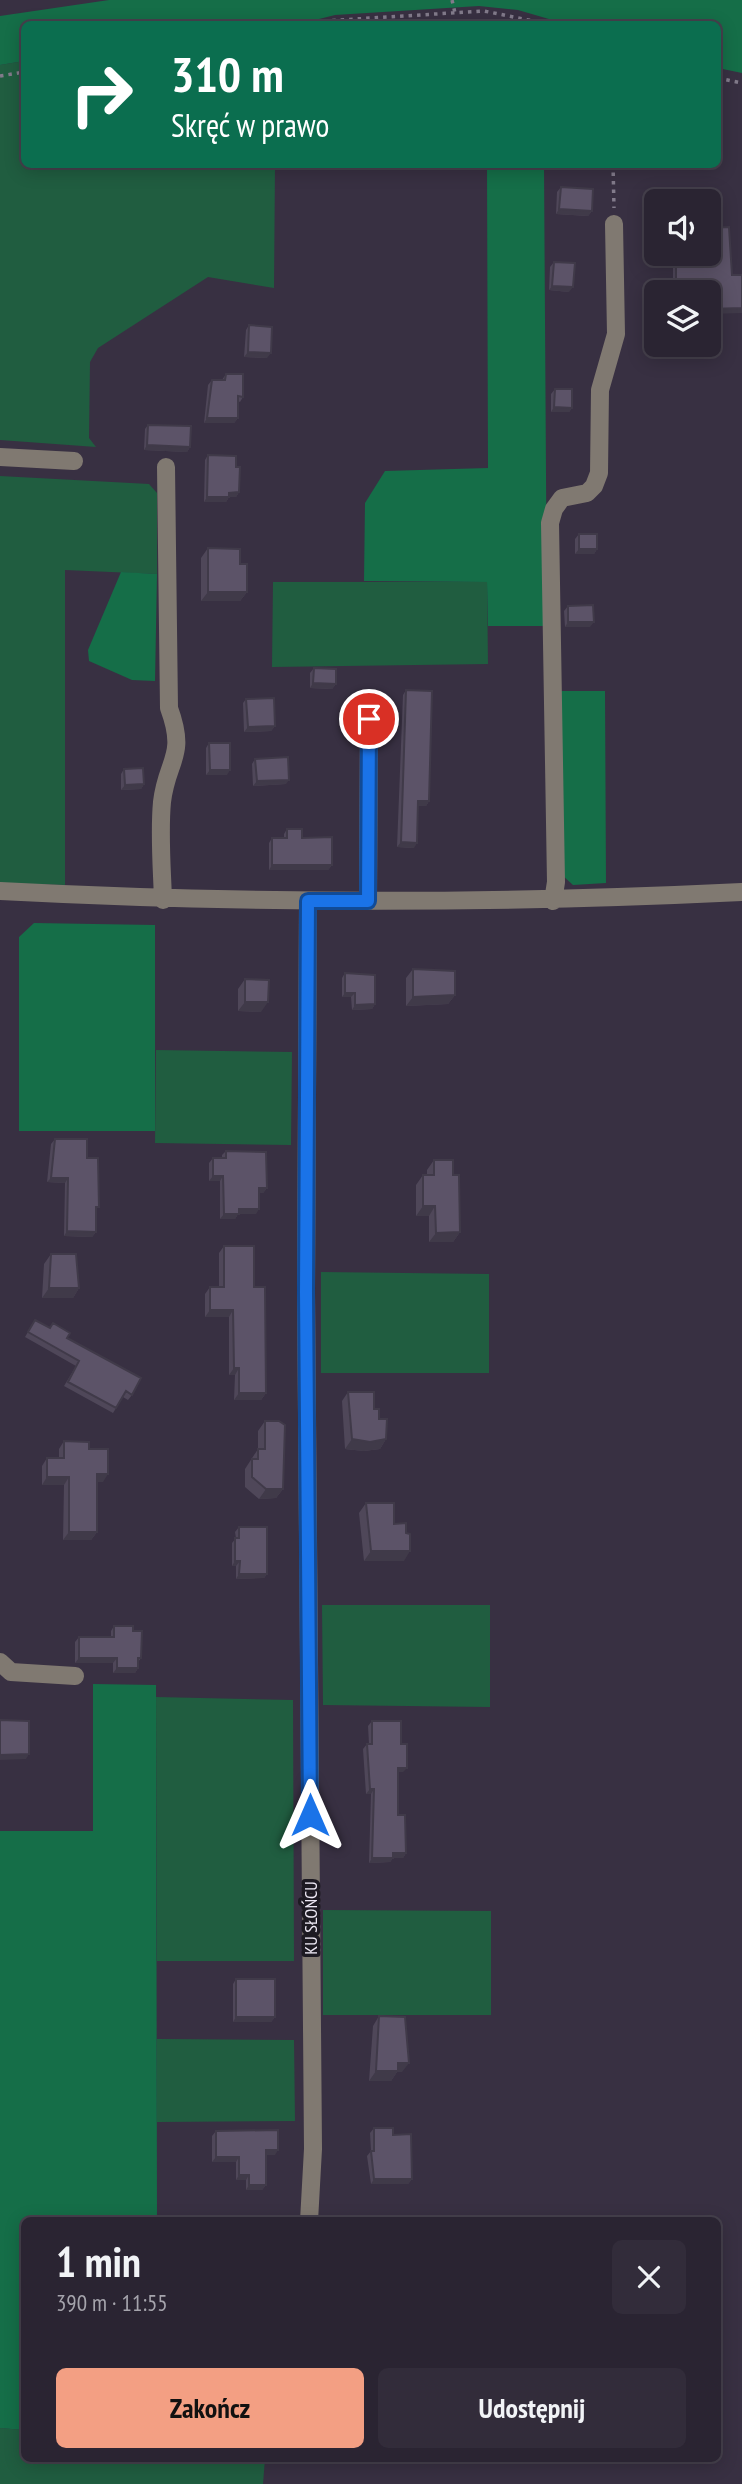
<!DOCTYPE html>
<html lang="pl">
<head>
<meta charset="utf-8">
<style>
	:root { --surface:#2a2432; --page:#322c3a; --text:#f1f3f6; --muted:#a5a4ac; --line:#46414d; --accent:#f39f83 }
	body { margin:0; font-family:"PT Sans Narrow",sans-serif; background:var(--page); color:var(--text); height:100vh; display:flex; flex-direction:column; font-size:26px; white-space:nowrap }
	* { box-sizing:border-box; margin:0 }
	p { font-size:23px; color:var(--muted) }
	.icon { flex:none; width:38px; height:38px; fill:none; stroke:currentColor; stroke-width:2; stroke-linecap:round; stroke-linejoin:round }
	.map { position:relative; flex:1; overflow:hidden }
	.drawer { position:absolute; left:21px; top:2217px; width:700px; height:245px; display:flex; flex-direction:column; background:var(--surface); border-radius:10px; box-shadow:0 4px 18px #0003,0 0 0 2px var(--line) }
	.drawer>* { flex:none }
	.guide { position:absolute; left:21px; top:21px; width:700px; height:147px; border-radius:10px; box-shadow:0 4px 18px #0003,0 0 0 2px var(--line); background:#0b6e4f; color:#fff; overflow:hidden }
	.controls { position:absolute; left:644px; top:189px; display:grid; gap:14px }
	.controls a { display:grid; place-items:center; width:77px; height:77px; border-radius:10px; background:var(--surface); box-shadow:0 4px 18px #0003,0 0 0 2px var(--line); font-size:35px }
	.pin { position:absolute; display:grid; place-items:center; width:60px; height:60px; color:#fff; margin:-30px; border:4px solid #fff; border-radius:50%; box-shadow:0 2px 7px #0007 }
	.me { position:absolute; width:77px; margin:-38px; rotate:0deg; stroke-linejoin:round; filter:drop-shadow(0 0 5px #0008) }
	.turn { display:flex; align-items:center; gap:24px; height:147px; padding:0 35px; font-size:32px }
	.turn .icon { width:91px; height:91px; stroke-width:2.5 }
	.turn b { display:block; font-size:49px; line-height:60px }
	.round { display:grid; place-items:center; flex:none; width:74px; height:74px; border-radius:10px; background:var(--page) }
	.overview { display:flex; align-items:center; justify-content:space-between; height:119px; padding:0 35px }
	h1 { font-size:42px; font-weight:600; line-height:52px }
	.action { display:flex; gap:14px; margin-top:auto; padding:14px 35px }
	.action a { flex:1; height:80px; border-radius:10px; background:var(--accent); color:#111; font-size:28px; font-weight:600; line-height:80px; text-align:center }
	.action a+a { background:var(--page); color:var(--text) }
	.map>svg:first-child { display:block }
	.green { fill:#205d40 }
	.forest { fill:#156e48 }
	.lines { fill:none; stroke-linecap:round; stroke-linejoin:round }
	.path { stroke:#827b8b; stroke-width:3.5; stroke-dasharray:3.5 5; stroke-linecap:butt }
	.minor { stroke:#807971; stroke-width:18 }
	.wall { fill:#4f4759 }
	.shaded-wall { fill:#403a49 }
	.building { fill:#5c5368; stroke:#403a49; stroke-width:2 }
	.route-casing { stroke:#114b97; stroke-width:18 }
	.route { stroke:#1a73e8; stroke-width:12 }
	.labels { text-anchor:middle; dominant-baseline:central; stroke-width:7; stroke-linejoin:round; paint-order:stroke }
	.street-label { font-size:18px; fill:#eee9f5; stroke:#1d1a22 }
</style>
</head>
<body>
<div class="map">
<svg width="742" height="2484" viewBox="0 0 742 2484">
	<rect width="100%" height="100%" fill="#383042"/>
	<path class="green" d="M24 61V164L275 165 274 288 208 277 98 348 90 362 89 438 96 447 0 440V65Z
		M0 476 149 484 157 493V574L65 570V885L0 883Z
		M273 582H487L488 664 272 667Z
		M156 1050 292 1052 291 1145 155 1143Z
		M321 1272 489 1274V1373H321Z
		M322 1605H490V1707L323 1705Z
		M156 1697 293 1700 294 1961H157Z
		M323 1910 491 1911V2015H323Z
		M157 2039 294 2040 295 2121 157 2122Z
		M0 2428 24 2430V2459H265L263 2484H0Z"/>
	<path class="forest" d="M109 0H742V73L718 68V24H566L518 10 479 6 335 15 299 24H24V61L0 65V16Z
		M487 165H544L547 626H488L487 582 364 581 365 503 385 471 488 468Z
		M121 572 157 574 155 681 132 680 89 661 88 650Z
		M559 691H605L606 883 573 885 561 874Z
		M34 923 155 925V1131H19V937Z
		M93 1684 156 1685 157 2221H24V2430L0 2428V1831H93Z"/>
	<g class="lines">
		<path class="path" d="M452 0 455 13
			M307 24 323 21 484 11 548 24
			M0 76 24 72
			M718 78 742 83
			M613 164 614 208"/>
		<path class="minor" d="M0 457 74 461
			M0 891C248 904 494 904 742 892
			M163 900C162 868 159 834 162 802 167 759 187 757 169 708L166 467
			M308 901 306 1292 313 2149 309 2221
			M368 901 369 719
			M553 901 556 882 550 523 554 509 562 498 587 493 594 486 599 473 600 390 616 334 614 224
			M0 1662 11 1672 75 1676"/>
	</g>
	<path class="wall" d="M561 187 592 211 588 216 556 214 557 192Z
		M694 254H709L732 275 709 292H673V261L676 256H695Z
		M554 262 569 292 549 290 550 267Z
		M249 325 267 358 244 357 246 330Z
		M226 374 243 397 240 402 238 401V418L234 423H204L208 385 212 380H222Z
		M555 389 572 408 569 412H551V394Z
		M148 425 190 447 187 452 144 450 145 429Z
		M208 455 236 467 239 492 236 497H229L226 502H204L205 460Z
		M579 534 597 549 594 554H575V539Z
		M208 548 240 564 247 592 240 601H201V558Z
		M568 606 590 627H565L564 611Z
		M314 668 336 684 332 689 310 688V673Z
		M406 690 429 801 426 806H418L414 848 397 847 403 695Z
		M246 699 275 726 271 731 244 732 243 703Z
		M209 743 227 775H206V748Z
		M255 759 286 784 253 786 252 764Z
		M124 769 144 784 141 789 121 790V774Z
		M287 829 302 838 332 865 328 870H269V843L272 838H284V834Z
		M413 969 455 995 448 1004 406 1006V978Z
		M345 973 375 1004 372 1009 352 1010 351 997H342V978Z
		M245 979 261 1012 238 1011V989Z
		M55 1139 87 1158 96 1232 92 1237 64 1236 65 1183 47 1182 51 1144Z
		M226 1151 267 1188 263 1193 259 1192 256 1214H238L235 1219H220V1181H209V1163L213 1158H222V1155Z
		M434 1160 453 1175 460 1232 453 1242H429V1216H416V1185L423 1175H427V1170Z
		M224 1246 254 1287 266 1393 261 1400H234L235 1375H229V1317H205V1294L210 1287H219V1253Z
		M51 1254 79 1288 73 1298H42L44 1264Z
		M35 1320 49 1328 53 1323 67 1338 132 1395 128 1400 123 1397 113 1413 64 1386 76 1366 25 1337Z
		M348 1392 374 1409 379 1419 386 1439 380 1449 364 1451 345 1449 342 1401Z
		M265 1421 283 1489 276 1498 259 1499 245 1487V1469L258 1449V1431Z
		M64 1441 89 1449 103 1482H97V1532L91 1540H63L64 1485H42V1466L47 1458H59V1449Z
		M366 1503 394 1524 404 1561H364L359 1513Z
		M239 1527 267 1574 264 1578 236 1579V1566H232V1543L236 1538 235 1532Z
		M114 1626 133 1631 141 1658 138 1662V1668L135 1673H113V1663H75V1642L79 1637H111V1631Z
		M372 1721 401 1744 403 1772H398V1815L406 1853 403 1858H393L390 1862 369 1863 371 1794H366L363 1749 367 1744H369L368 1726Z
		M236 1979 275 2017 271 2022H233V1984Z
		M379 2016 402 2072H397L391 2081H369L373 2026Z
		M374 2128 412 2179 408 2184H371L367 2156 371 2151 370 2133Z
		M216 2131 275 2155H266V2185L262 2190H246V2180H236V2162H212V2136Z"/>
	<path class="shaded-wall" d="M559 209 592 211 588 216 556 214Z
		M552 286 573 287 569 292 549 290Z
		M742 308V313L709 314V309Z
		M248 352 271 353 267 358 244 357Z
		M554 407 572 408 569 412H551Z
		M207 418H238L234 423H204Z
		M147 445 190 447 187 452 144 450Z
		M239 492 236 497H229L226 502H204L207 497 229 493Z
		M579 549H597L594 554H575Z
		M208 592H247L240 601H201Z
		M568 622H594L590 627H565Z
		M313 683 336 684 332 689 310 688Z
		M275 726 271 731 244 732 248 727Z
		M210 770H230L227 775H206Z
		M289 780 286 784 253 786 257 781Z
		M144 784 141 789 121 790 125 785Z
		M418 801H429L426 806H415Z
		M401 842 417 843 414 848 397 847Z
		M272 865H332L328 870H269Z
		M345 993H355L351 997H342Z
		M455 995 448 1004 406 1006 413 997Z
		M245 1002H268L261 1012 238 1011Z
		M375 1004 372 1009 352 1010 355 1005Z
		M213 1176H223L220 1181H209Z
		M51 1178H68L65 1183 47 1182Z
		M259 1188H267L263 1193 256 1192Z
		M423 1206H435L429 1216H416Z
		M239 1209H259L256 1214H238L235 1219H220L224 1214Z
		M67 1231 96 1232 92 1237 64 1236Z
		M460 1232 453 1242H429L436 1233Z
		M49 1288H79L73 1298H42Z
		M210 1310H233L229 1317H205Z
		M234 1368H239L235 1375H229Z
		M239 1393H266L261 1400H234Z
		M352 1439H386L380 1449 364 1451 345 1449Z
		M97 1474H108L103 1482H92Z
		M47 1477H69L64 1485H42Z
		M266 1489H283L276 1498 259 1499Z
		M69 1532H97L91 1540H63Z
		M371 1551H410L404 1561H364Z
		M235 1561H240L236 1566H232Z
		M239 1574H267L264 1578 236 1579Z
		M79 1658H117L113 1663H75Z
		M117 1668H138L135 1673H113Z
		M29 1754 26 1759 0 1760V1755Z
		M398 1768H407L403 1772H395Z
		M370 1789H374L371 1794H366Z
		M393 1853H406L403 1858H393L390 1862 369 1863 372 1858Z
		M236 2017H275L271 2022H233Z
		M398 2063H409L402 2072H397L391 2081H369L376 2071Z
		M266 2150H278L275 2155H262Z
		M216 2157H239L236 2162H212Z
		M239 2175H249L246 2180H236Z
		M374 2179H412L408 2184H371Z
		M249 2185H266L262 2190H246Z"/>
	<path class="building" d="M561 187 593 189 592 211 559 209Z
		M729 227 732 275H742V308L709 309V292H676V256H698V254H709V228Z
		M554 262 575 263 573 287 552 286Z
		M249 325 272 327 271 353 248 352Z
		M226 374H243V397L238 396V418H207L212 380H225Z
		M555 389H572V408L554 407Z
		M148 425 191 426 190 447 147 445Z
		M208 455 236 456V467H240L239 492 229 493V497H207Z
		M579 534H597V549H579Z
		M208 548 240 549V564H247V592H208Z
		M593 605 594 622H568V606Z
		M314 668 336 669V684L313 683Z
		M406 690 432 691 429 801H418L417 843 401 842Z
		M274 698 275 726 248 727 246 699Z
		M209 743H230V770H210Z
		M288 757 289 780 257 781 255 759Z
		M143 768 144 784 125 785 124 769Z
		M287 829H302V838L332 837V865H272V838H287Z
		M413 969 455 971V995L413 997Z
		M345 973 375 975V1004L355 1005V993H345Z
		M245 979 269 980 268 1002H245Z
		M55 1139H87V1158H98L99 1207H96V1232L67 1231 68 1178H51Z
		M226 1151 266 1152 267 1188H259V1209H239V1214H224L223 1176H213V1158H226Z
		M434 1160H453V1175H459L460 1232 436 1233 435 1206H423V1175H434Z
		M224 1246H254V1287H265L266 1393H239V1368H234L233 1310H210V1287H224Z
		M51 1254H76L79 1288H49Z
		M35 1320 50 1328 53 1323 70 1333 67 1338 141 1378 132 1395 126 1391 116 1408 68 1382 79 1361 28 1332Z
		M348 1392H374V1409H379V1419H387L386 1439 370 1442 352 1439Z
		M265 1421H279L285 1425 283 1489H266L252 1477V1459H258V1449H265Z
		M64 1441 89 1442V1449H108V1474H97V1532H69V1477H47V1458H64Z
		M366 1503H394V1524L406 1523V1533L410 1534V1551H371Z
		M239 1527H267V1574H239L240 1561H235V1538H239Z
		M114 1626H133V1631H142L141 1658H138V1668H117V1658H79V1637H114Z
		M0 1720 29 1721V1754L0 1755Z
		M372 1721H401V1744H407V1768H398V1815H405L406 1853H393V1858H372L374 1789H370L367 1744H372Z
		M236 1979H275V2017H236Z
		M379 2016 405 2017 409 2063H398V2071H376Z
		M374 2128H393V2135L411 2134 412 2179H374L371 2151H374Z
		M278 2130V2150H266V2185H249V2175H239V2157H216V2131Z"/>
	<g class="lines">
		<g class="route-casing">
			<path id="route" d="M310 1815 306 1292 308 901H368L369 719"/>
		</g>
		<use href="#route" class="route"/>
	</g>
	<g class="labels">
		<g class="street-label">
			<text transform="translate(310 1918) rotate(-90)">KU SŁOŃCU</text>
		</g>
	</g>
</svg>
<div class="controls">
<a><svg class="icon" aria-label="sound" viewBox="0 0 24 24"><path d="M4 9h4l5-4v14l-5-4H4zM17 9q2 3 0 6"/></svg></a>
<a><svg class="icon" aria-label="layers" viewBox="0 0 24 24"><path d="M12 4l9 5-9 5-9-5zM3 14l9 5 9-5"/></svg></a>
</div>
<div class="pin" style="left:369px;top:719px;background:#d93025"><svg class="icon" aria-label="arrive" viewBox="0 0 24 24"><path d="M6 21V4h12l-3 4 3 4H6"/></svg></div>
<svg class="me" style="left:310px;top:1815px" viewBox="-20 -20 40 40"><path d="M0-17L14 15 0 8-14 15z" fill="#1a73e8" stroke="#fff" stroke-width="4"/></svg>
<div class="guide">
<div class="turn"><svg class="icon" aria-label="right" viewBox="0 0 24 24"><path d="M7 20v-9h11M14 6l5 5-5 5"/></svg><div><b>310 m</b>Skręć w prawo</div></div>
</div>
<section class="drawer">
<div class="overview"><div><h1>1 min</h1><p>390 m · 11:55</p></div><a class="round"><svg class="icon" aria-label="close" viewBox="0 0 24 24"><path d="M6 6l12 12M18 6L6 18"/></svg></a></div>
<div class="action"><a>Zakończ</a><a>Udostępnij</a></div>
</section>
</div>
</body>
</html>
